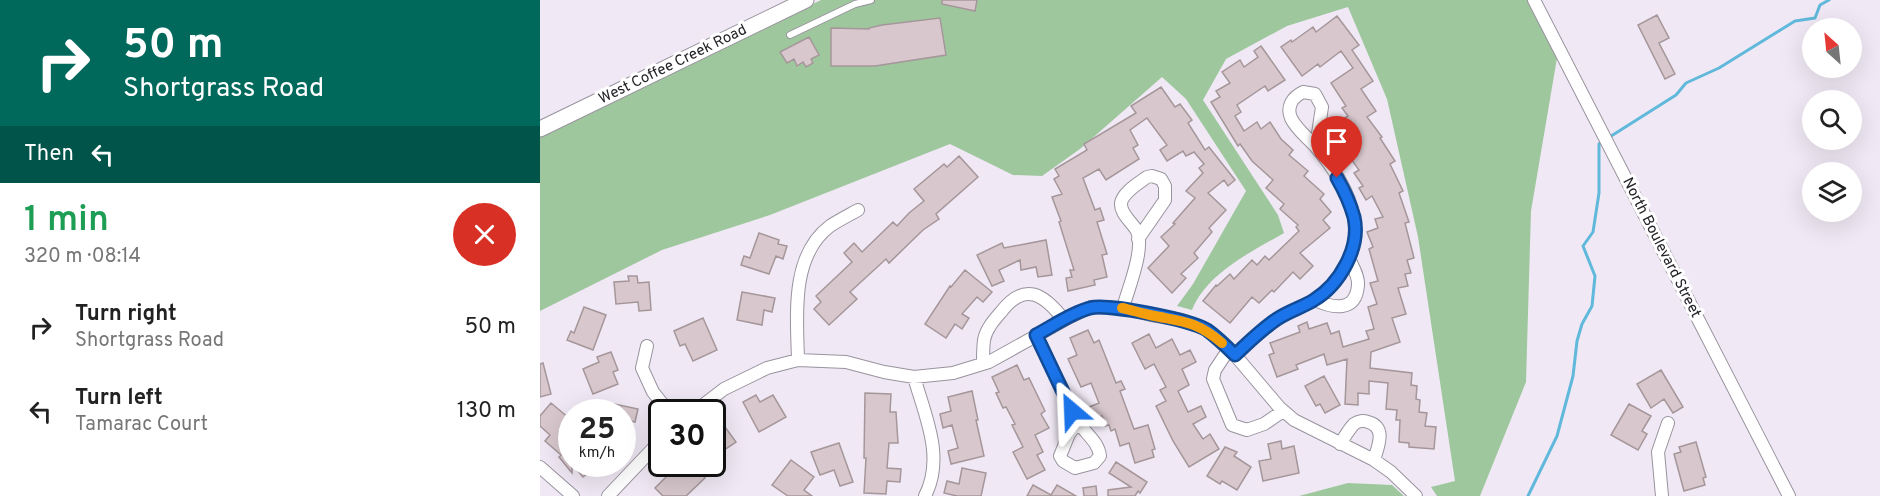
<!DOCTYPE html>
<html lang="en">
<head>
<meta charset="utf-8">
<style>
	:root { --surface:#fff; --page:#f2f2f2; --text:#222; --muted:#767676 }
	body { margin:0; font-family:Overpass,sans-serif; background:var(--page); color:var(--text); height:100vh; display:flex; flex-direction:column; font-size:22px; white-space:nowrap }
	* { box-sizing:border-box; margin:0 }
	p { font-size:20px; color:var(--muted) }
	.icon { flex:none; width:33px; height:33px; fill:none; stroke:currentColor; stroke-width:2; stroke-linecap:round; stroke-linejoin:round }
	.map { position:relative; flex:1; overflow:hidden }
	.side { display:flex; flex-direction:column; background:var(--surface); width:540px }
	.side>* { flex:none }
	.top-card { background:#00695c; color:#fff; overflow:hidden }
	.needle { width:39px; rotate:333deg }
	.buttons { position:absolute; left:1262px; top:18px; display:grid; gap:12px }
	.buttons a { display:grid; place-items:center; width:60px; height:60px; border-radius:50%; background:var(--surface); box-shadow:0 6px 24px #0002; font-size:30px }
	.speed { position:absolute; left:18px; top:399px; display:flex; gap:12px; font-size:30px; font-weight:700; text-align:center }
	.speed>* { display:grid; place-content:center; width:78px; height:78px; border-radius:50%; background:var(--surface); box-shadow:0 6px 24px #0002; line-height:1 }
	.speed small { font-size:15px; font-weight:400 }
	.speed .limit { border:3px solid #111; border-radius:9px; background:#fff; color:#111 }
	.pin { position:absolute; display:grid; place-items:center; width:51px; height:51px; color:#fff; margin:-62px -26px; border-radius:50% 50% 50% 0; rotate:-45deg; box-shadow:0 0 6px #0007 }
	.pin .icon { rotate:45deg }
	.me { position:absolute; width:66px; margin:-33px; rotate:334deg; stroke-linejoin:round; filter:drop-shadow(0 0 4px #0008) }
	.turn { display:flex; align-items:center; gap:21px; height:126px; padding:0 24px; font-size:27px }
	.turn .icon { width:78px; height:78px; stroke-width:2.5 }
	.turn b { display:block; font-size:42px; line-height:51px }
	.then { display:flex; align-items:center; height:57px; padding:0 24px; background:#0003; gap:12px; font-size:22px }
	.round { display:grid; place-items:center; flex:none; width:63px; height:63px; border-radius:32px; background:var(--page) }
	.summary { display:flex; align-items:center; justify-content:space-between; height:102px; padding:0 24px }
	h1 { font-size:36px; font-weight:600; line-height:45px; color:#1e9e55 }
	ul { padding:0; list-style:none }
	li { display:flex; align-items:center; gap:18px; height:84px; padding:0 24px }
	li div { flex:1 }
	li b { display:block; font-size:22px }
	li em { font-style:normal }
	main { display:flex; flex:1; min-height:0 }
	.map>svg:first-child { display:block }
	.green { fill:#9fc79e }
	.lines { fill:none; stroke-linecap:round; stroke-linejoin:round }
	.stream { stroke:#60b8da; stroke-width:3 }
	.building { fill:#d8c8cd; stroke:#a5969a; stroke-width:1.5 }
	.service-casing { stroke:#99939e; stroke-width:8 }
	.minor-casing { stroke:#99939e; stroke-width:14 }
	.tertiary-casing { stroke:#99939e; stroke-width:17 }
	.service { stroke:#fff; stroke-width:6 }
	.minor { stroke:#fff; stroke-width:12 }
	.tertiary { stroke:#fff; stroke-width:15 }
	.route-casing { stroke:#114b97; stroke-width:15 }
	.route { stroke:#1a73e8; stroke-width:10 }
	.slow { stroke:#f59e0b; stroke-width:10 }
	.labels { text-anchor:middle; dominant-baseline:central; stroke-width:6; stroke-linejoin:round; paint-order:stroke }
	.street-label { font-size:15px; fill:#252227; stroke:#fff }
</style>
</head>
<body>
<main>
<section class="side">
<div class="top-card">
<div class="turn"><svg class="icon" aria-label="right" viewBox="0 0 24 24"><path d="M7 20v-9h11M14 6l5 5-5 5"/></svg><div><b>50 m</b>Shortgrass Road</div></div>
<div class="then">Then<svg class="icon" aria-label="left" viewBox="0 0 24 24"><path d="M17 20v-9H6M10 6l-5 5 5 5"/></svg></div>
</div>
<div class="summary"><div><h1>1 min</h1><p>320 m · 08:14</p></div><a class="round" style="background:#d93025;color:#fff"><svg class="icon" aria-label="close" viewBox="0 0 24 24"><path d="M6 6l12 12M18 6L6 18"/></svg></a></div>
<ul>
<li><svg class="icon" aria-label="right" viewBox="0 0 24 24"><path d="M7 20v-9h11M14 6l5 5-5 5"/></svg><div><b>Turn right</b><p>Shortgrass Road</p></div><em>50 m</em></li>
<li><svg class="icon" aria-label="left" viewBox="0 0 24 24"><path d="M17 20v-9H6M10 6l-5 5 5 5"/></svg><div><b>Turn left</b><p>Tamarac Court</p></div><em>130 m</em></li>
</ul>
</section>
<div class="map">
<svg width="1340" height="496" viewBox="0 0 1340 496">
	<rect width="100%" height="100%" fill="#f0e9f5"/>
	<path class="green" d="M281 0H987L1017 58 991 211 986 382 940 496H897L891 487 915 481 878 237 847 99 808 7 747 26 686 59 663 100 738 215 744 233C711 252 667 273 652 310L637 306 653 284 706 191 646 99 622 77 540 149 502 176 473 175 410 144 230 215 122 250 0 311V136Z
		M808 483 852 485 864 496H759Z"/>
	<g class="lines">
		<path class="stream" d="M1068 138 1136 95 1146 83 1179 68 1255 21 1275 18 1280 5 1289 0
			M988 496 1017 436 1033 376 1037 341 1042 324 1052 306 1055 276 1043 246 1053 232 1059 193V144L1063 141"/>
	</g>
	<path class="building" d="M402 0H437L435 11 402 4Z
		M1117 15 1129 38 1119 43 1135 74 1125 79 1098 25Z
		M797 16 819 45 812 50 833 81 821 89 836 111 827 117 842 137 840 138 855 161 850 164 863 191 859 193 869 222 865 223 874 258 867 260 871 273 865 274 868 286 858 288 866 314 852 318 860 342 831 352 830 368 872 373 871 385 877 386 876 399 880 400 879 412 887 413 885 426 896 427 894 449 869 447V443L859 442 860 420H856L857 410 846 409 848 383 829 381V394L818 393V405L805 404 807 359 787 365 784 354 756 365 758 369 737 377 729 355 734 353 730 343 760 332 758 326 767 322 769 329 787 323 791 334 799 331 803 347 829 339 826 331 834 329 828 307 837 304 830 283 838 281 829 249 833 247 827 232 838 228 835 219 843 217 832 196 826 200 819 188 823 186 814 173 819 170 801 145 810 138 798 122 808 116 802 108 806 106 791 83 813 68 801 51 780 67 778 64 762 76 741 47 751 40 752 42 773 27 776 32Z
		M400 18 406 55 335 66H291V28L329 29V28L342 25Z
		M269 37 279 55 271 59 273 63 266 67 263 62 257 66 254 59 247 63 240 52Z
		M721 46 745 80 728 91 725 86 697 105 701 112 695 116 704 131 717 122 721 129 730 122 741 139 753 150 749 155 768 171 764 176 784 194 780 199 791 212 783 220 790 228 760 253 773 266 760 279 753 272 734 292 732 290 719 303 712 297 690 323 663 301 676 285 677 286 690 274 694 279 712 260 717 265 725 256 729 260 759 231 756 227 758 225 740 209 744 204 726 188 733 180 712 161 700 144 698 146 671 102 680 97 676 91 690 83 682 72 700 60 704 67 718 57 714 51Z
		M621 87 635 107 640 104 652 120 648 123 665 150 669 147 695 180 688 186 684 180 668 193 686 210 669 228 672 232 654 253 658 258 641 274 646 278 632 293 608 268 629 246 621 237 635 224 633 223 655 198 646 191 663 173 659 168 664 164 654 152 646 156 643 151 627 161 620 150 627 145 607 118 590 130 598 145 593 148 599 159 566 180 559 169 543 178 555 210 560 208 564 220 557 222 567 254 562 255 567 277 554 280 555 285 528 291 526 278 532 277 530 270H534L519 222 521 221 512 197 522 194 514 179 519 176 515 169 547 150 544 144 596 113 591 106Z
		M419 156 438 177 396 214 399 219 383 230 349 263 346 259 310 292 317 299 289 325 274 309 281 302 276 296 312 262 304 253 314 243 322 252 353 222 357 226 369 213 384 201 374 189 404 164 407 167Z
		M219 233 239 240 238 244 247 246 243 259 236 256 229 274 201 265 204 256 210 258Z
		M506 240 512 275 498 277 496 267 481 270 480 260 459 270 464 281 452 286 437 255 462 243 464 248Z
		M425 270 452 292 443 302 437 297 422 314 429 318 422 329 415 324 406 338 385 324 410 286 411 287Z
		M88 276H97L98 283 109 282 111 310 99 311 98 302 76 304 74 282 89 281Z
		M202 292 235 298 232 312 224 310 222 325 197 320Z
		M44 307 66 315 53 350 27 340 31 331 34 333Z
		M163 318 177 350 153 361 145 344 140 346 134 331Z
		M548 330 554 343 559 340 576 383 581 381 585 389 580 391 594 429 608 425 615 449 612 450 614 457 595 463 589 443 580 446 575 429 571 431 569 425 565 426 562 416 553 419 549 407 559 403 551 383 541 387 528 359 537 355 530 338Z
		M609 334 616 348 632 339 640 355 650 350 656 362 642 369 649 385 638 391 648 412 661 406 666 417 653 424 663 439 670 434 679 449 649 467 633 441 616 406 626 401 620 390 626 387 614 364 605 369 592 343Z
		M71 352 78 370 73 372 78 384 53 394 43 369 59 362 57 357Z
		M3 363 11 394 0 397V364Z
		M477 365 484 380 489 378 505 411 501 414 509 428 495 435 503 452 497 455 505 470 487 479 473 452 483 447 472 425 475 424 466 407 463 408 456 393 459 392 452 377Z
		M1121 370 1143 407 1133 413 1124 399 1111 408 1097 384Z
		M784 376 800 405 785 413 780 404 776 406 765 386Z
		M432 391 438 420H436L444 456 411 464 408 451 418 448 412 425 403 428 400 414 411 411 408 397Z
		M325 393 351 394 350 412H356L358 443H349L347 468 361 469 360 482 347 481 346 494 324 493 326 458H324Z
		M216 395 220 402 233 395 246 417 219 432 203 402Z
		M65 402 98 409 95 422 82 419V412H63Z
		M11 403 29 418 24 424 32 431 23 441 29 449 32 447V473L19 457 21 455 5 441 10 435 0 426V416Z
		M1089 404 1111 416 1102 431 1107 434 1098 450 1071 435Z
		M185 427 196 442 172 458V437Z
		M741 441 742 449 754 446 759 473 723 481 719 461 731 459 728 444Z
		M1156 442 1166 477 1163 478 1165 485 1144 491 1134 454 1141 452 1139 447Z
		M299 443 313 482 300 486 294 470 280 475 271 452Z
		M685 447 697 452 694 456 711 467 697 490 682 481 680 484 667 476Z
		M251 460 274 477 264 490 272 496H248L232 485Z
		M576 462 607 482 600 493 598 491 595 496H568V490L591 487 569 473Z
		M32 464H60L43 477Z
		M128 464H134L140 470 147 464H177L162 474 165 478 146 496H123L115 488 126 477 121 472Z
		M422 468 446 473 441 496H417L404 493 407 481 419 484Z
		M493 485 511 495 517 485 536 496H487Z
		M556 486 557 496H544L543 488Z"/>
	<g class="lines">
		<g class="service-casing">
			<path id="service" d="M250 35 315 4 331 0"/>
		</g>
		<g class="minor-casing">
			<path id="minor" d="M994 0 1249 496
				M775 300C792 308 816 313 818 285 819 276 812 266 809 258
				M583 308C588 289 605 249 597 231 592 222 580 214 581 203 583 192 599 183 607 177L612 176 621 179 625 186V200L598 239
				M496 335 533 411C539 431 558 438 560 456L554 463 535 468 523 461 520 456 529 434 537 424
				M107 346 102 368 113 392 129 412
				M689 349 675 370 673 379 692 425 707 430 724 424 743 411
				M695 355C708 342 722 330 737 319 748 312 762 307 774 300 800 284 820 250 814 218 810 193 792 165 775 146 767 137 756 129 751 118 746 106 753 97 763 92L775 94 782 107 776 147
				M258 360C257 317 250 256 290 226 299 220 309 215 318 210
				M443 364C443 356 443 348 444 340 446 329 454 320 461 312 485 281 504 294 524 320
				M374 377C385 416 405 457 385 496
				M154 412 184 389 227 368 258 360 306 362 344 372 374 377 413 373 449 362 530 317 551 307 583 308 611 315 642 320 666 329 695 355 739 407 754 420 834 460 851 472 876 496
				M800 444C804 438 809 429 814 424 818 421 824 420 828 422 847 427 838 447 834 460
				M0 467 33 496
				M68 496 122 439
				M1122 496 1118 452 1128 423"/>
		</g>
		<g class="tertiary-casing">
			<path id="tertiary" d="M0 129 266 0"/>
		</g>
		<use href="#service" class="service"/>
		<use href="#minor" class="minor"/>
		<use href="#tertiary" class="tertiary"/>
	</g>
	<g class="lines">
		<g class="route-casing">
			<path id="route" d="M532 411 496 335C513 326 531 313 550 308 567 303 651 320 667 330 677 337 686 346 695 355 709 342 722 329 737 319 749 311 763 307 774 300 800 284 821 247 814 217 810 203 804 190 797 178"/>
		</g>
		<use href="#route" class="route"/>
		<path class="slow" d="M582 308C591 310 601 313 610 315 642 322 655 320 682 343"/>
	</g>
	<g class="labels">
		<g class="street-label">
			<text transform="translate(133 65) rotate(-26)">West Coffee Creek Road</text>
			<text transform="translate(1121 248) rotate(63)">North Boulevard Street</text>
		</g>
	</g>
</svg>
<div class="buttons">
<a><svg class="needle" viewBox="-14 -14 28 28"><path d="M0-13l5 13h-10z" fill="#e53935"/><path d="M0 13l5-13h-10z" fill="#767676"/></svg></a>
<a><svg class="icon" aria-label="search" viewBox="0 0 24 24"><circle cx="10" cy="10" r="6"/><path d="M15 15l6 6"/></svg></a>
<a><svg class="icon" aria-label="layers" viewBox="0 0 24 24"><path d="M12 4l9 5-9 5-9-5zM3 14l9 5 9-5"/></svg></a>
</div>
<div class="speed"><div>25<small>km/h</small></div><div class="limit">30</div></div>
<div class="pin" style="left:797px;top:178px;background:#d93025"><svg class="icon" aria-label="arrive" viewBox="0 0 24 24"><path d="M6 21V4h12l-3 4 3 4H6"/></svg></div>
<svg class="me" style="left:532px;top:411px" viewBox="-20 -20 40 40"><path d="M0-17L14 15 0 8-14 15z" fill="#1a73e8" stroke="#fff" stroke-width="4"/></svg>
</div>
</main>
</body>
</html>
